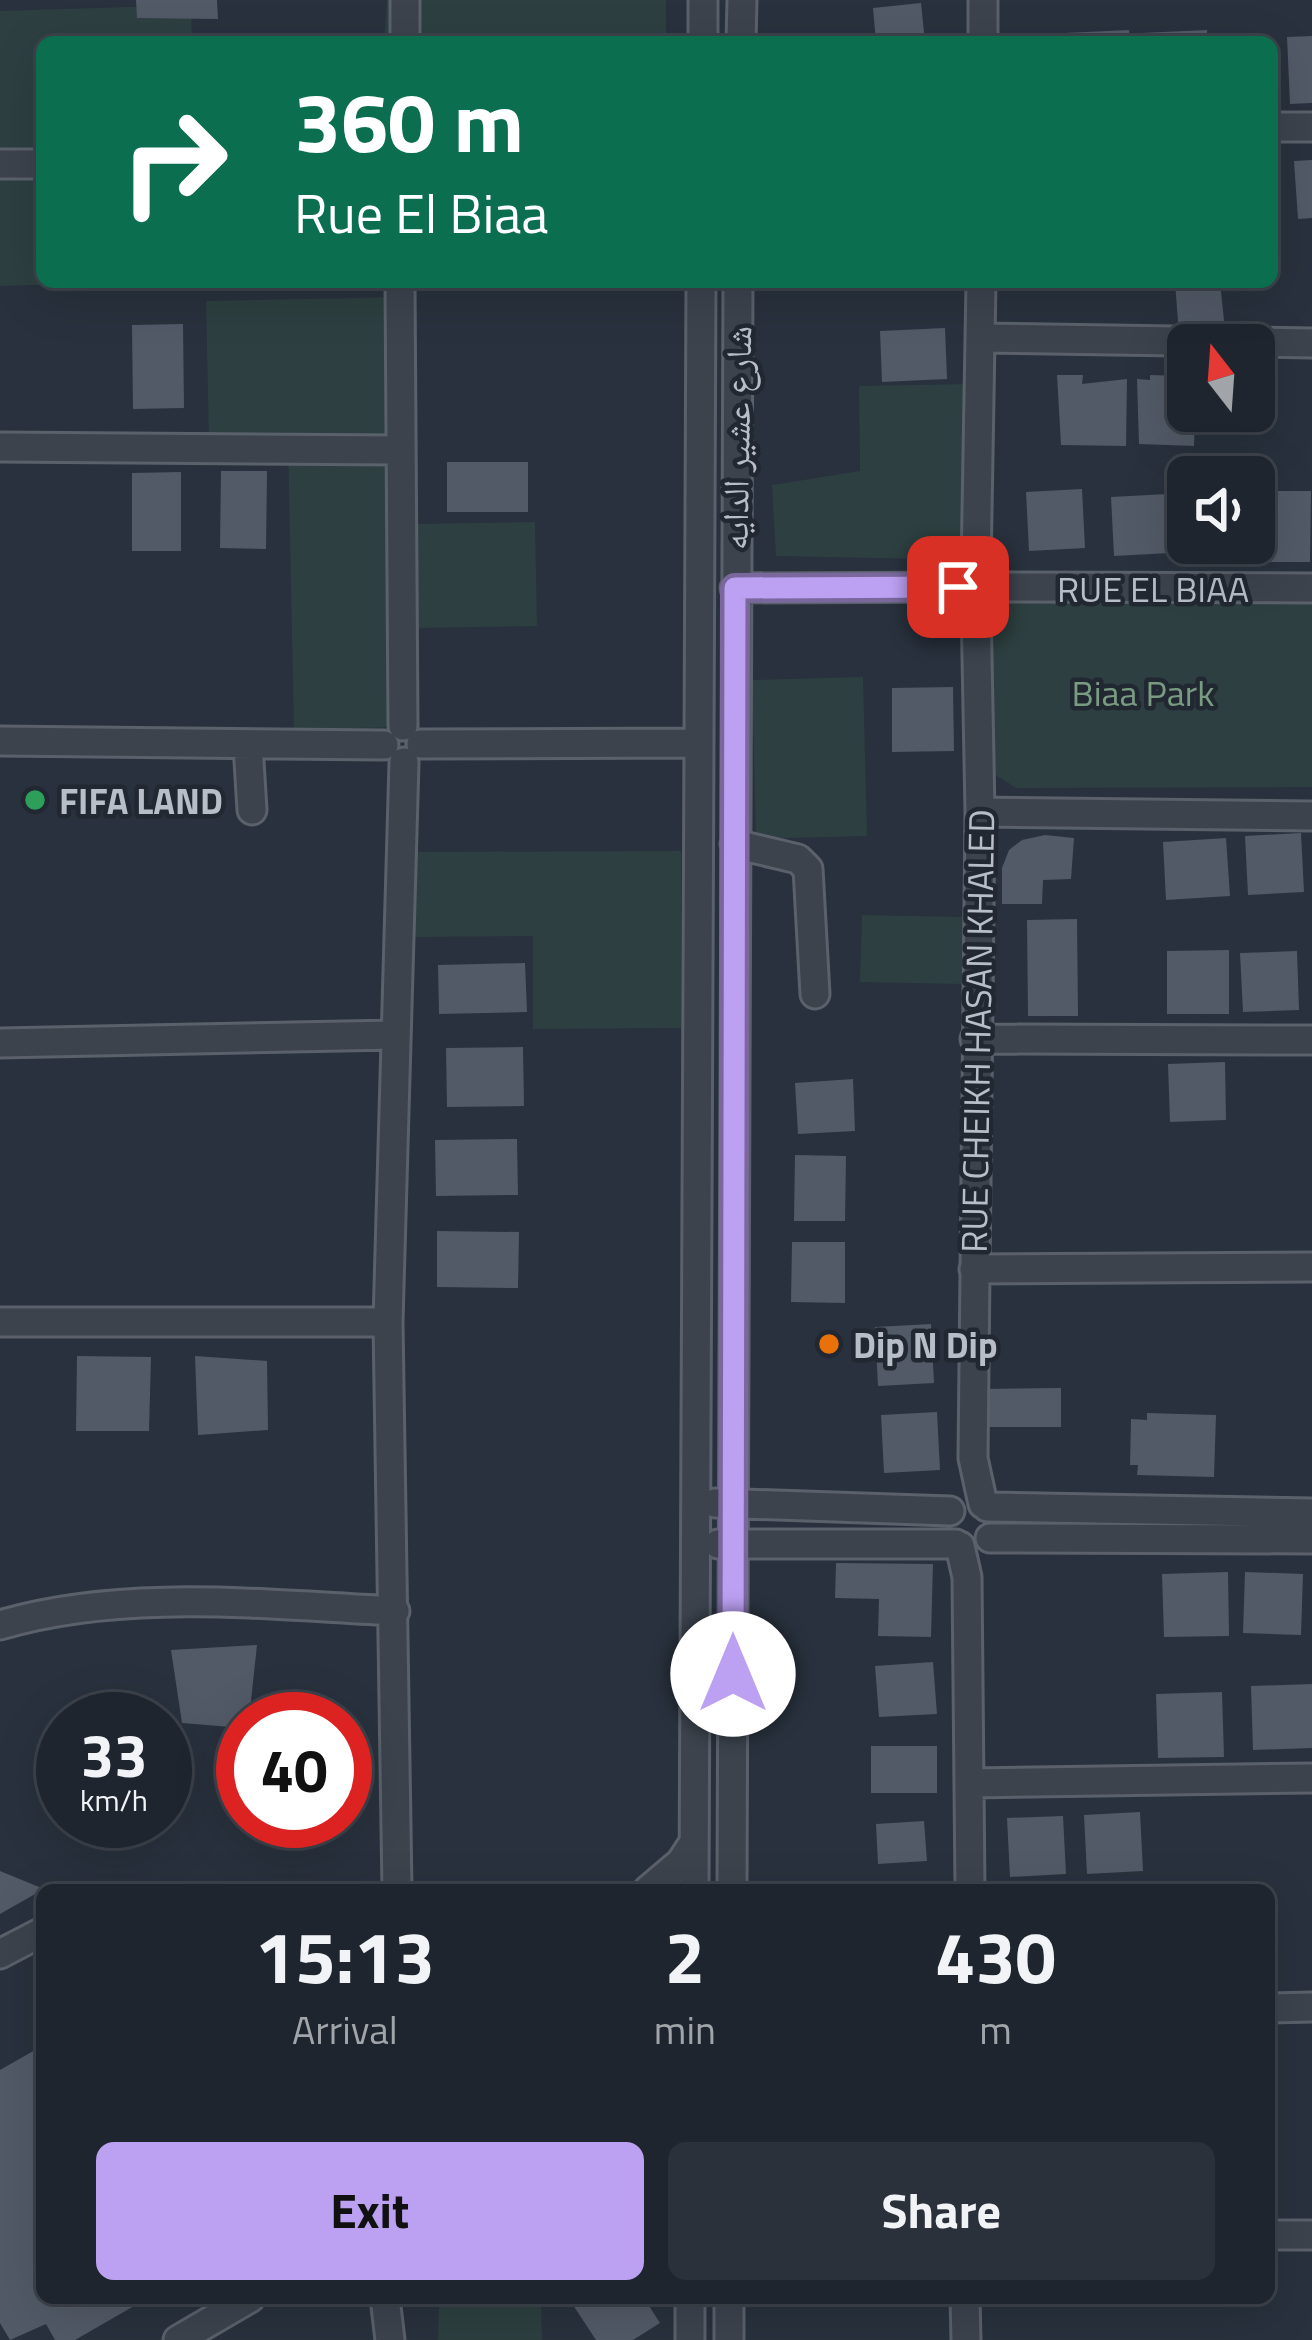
<!DOCTYPE html>
<html lang="en">
<head>
<meta charset="utf-8">
<style>
	:root { --surface:#1e252e; --page:#2b313a; --text:#f1f3f6; --muted:#a1a5aa; --line:#3c424a; --accent:#bca0f2 }
	body { margin:0; font-family:"Titillium Web","Noto Naskh Arabic",sans-serif; background:var(--page); color:var(--text); height:100vh; display:flex; flex-direction:column; font-size:45px; white-space:nowrap }
	* { box-sizing:border-box; margin:0 }
	p { font-size:39px; color:var(--muted) }
	.icon { flex:none; width:66px; height:66px; fill:none; stroke:currentColor; stroke-width:2; stroke-linecap:round; stroke-linejoin:round }
	.map { position:relative; flex:1; overflow:hidden }
	.details { position:absolute; left:36px; top:1884px; width:1239px; height:420px; display:flex; flex-direction:column; background:var(--surface); border-radius:18px; box-shadow:0 12px 48px #0002,0 0 0 3px var(--line) }
	.details>* { flex:none }
	.top-card { position:absolute; left:36px; top:36px; width:1242px; height:252px; border-radius:18px; box-shadow:0 12px 48px #0002,0 0 0 3px var(--line); background:#0b6e4f; color:#fff; overflow:hidden }
	.needle { width:78px; rotate:343deg }
	.tools { position:absolute; left:1167px; top:324px; display:grid; gap:24px }
	.tools a { display:grid; place-items:center; width:108px; height:108px; border-radius:18px; background:var(--surface); box-shadow:0 12px 48px #0002,0 0 0 3px var(--line); font-size:60px }
	.speed { position:absolute; left:36px; top:1692px; display:flex; gap:24px; font-size:60px; font-weight:700; text-align:center }
	.speed>* { display:grid; place-content:center; width:156px; height:156px; border-radius:50%; background:var(--surface); box-shadow:0 12px 48px #0002,0 0 0 3px var(--line); line-height:1 }
	.speed small { font-size:30px; font-weight:400 }
	.speed .limit { border:18px solid #d22; background:#fff; color:#111 }
	.pin { position:absolute; display:grid; place-items:center; width:102px; height:102px; color:#fff; margin:-51px; border-radius:24px; box-shadow:0 6px 18px #0006 }
	.me { position:absolute; width:132px; margin:-66px; rotate:0deg; stroke-linejoin:round; filter:drop-shadow(0 0 9px #0008) }
	.turn { display:flex; align-items:center; gap:42px; height:252px; padding:0 60px; font-size:54px }
	.turn .icon { width:156px; height:156px; stroke-width:2.5 }
	.turn b { display:block; font-size:84px; line-height:102px }
	.eta { display:flex; justify-content:space-evenly; align-items:center; height:204px; text-align:center }
	.eta b { font-size:72px; font-weight:700; line-height:84px }
	.button { display:flex; gap:24px; margin-top:auto; padding:24px 60px }
	.button a { flex:1; height:138px; border-radius:18px; background:var(--accent); color:#111; font-size:48px; font-weight:700; line-height:138px; text-align:center }
	.button a+a { background:var(--page); color:var(--text) }
	.map>svg:first-child { display:block }
	.green { fill:#2d3f40 }
	.building { fill:#525a67 }
	.lines { fill:none; stroke-linecap:round; stroke-linejoin:round }
	.minor-casing { stroke:#5a616b; stroke-width:33 }
	.minor { stroke:#3c434d; stroke-width:27 }
	.route-casing { stroke:#7a689d; stroke-width:30 }
	.route { stroke:#bca0f2; stroke-width:21 }
	.leisure-dot { fill:#2e9e5b; stroke:#212832; stroke-width:4.5 }
	.food-dot { fill:#e8710a; stroke:#212832; stroke-width:4.5 }
	.labels { text-anchor:middle; dominant-baseline:central; stroke-width:9; stroke-linejoin:round; paint-order:stroke }
	.street-label { font-size:36px; fill:#b8bec8; stroke:#212832 }
	.park-label { font-size:36px; fill:#799b82; stroke:#212832 }
	.poi-label { font-size:36px; font-weight:bold; fill:#b8bec8; stroke:#212832; text-anchor:start }
</style>
</head>
<body>
<div class="map">
<svg width="1312" height="2340" viewBox="0 0 1312 2340">
	<rect width="100%" height="100%" fill="#28313d"/>
	<path class="green" d="M387 0H666V42H384Z
		M191 5 192 42H42V282H132L0 286V11Z
		M405 297 409 524 535 522 537 626 416 628 418 727 294 729 288 442 209 443 206 301Z
		M969 384 971 560 776 556 772 485 860 471 859 386Z
		M1004 595 1312 597V787L1016 788 980 765 974 626Z
		M863 677 867 836 756 839 752 680Z
		M681 851V1028L533 1029V936L405 937V852Z
		M862 915 963 917 961 984 860 982Z
		M439 2298H541L542 2340H438Z"/>
	<path class="building" d="M136 0H217L218 19 137 18Z
		M921 3 925 42H876L873 8Z
		M1129 30 1130 42H1064V33Z
		M1207 30V42H1141V33Z
		M1312 36V103L1290 104 1287 37Z
		M1312 160V218L1298 219 1294 161Z
		M1175 282H1220L1225 330 1179 334Z
		M183 324 184 408 133 409 132 325Z
		M945 328 947 379 882 382 880 331Z
		M1057 375H1083L1082 384 1127 379 1126 446 1061 445Z
		M1150 375 1185 376 1188 411H1195L1194 446 1139 444 1137 379 1150 380Z
		M447 462H528V512H447Z
		M221 471H267L266 549 220 548Z
		M181 472V551H132V473Z
		M1082 489 1085 548 1029 551 1026 492Z
		M1254 491H1311L1310 562H1247L1248 543H1254Z
		M1168 494 1170 553 1114 556 1111 497Z
		M953 687 954 751 892 752V688Z
		M1301 833 1304 892 1248 895 1245 836Z
		M1045 835 1074 838 1071 879 1043 880 1042 904H1002V868L1009 850 1022 840Z
		M1226 838 1230 896 1166 900 1163 842Z
		M1077 919 1078 1016H1028L1027 920Z
		M1229 950V1014H1167V951Z
		M1297 951 1299 1010 1243 1012 1240 953Z
		M525 963 527 1012 439 1014 438 965Z
		M523 1047 524 1106 447 1107 446 1048Z
		M1225 1062 1226 1120 1170 1122 1168 1064Z
		M853 1079 855 1131 798 1134 795 1083Z
		M517 1139 518 1195 436 1196 435 1140Z
		M795 1155 846 1156 845 1221H794Z
		M437 1231 519 1232 518 1288 437 1287Z
		M792 1242H845V1303L791 1302Z
		M931 1324 934 1383 878 1386 875 1327Z
		M77 1356 151 1357 149 1431H76Z
		M195 1356 267 1361 268 1430 198 1435Z
		M1061 1388V1427H985V1389Z
		M937 1412 940 1470 884 1473 881 1415Z
		M1147 1413 1216 1415 1214 1477 1137 1475 1138 1465H1130L1131 1419 1147 1420Z
		M836 1563 933 1564 931 1637 878 1636 879 1599 835 1598Z
		M1228 1572 1229 1636 1164 1637 1162 1574Z
		M1245 1572 1303 1574 1301 1635 1243 1633Z
		M257 1645 249 1719H243V1728L182 1723 171 1650Z
		M933 1662 937 1714 879 1717 875 1666Z
		M1312 1684V1748L1253 1750 1251 1686Z
		M1222 1692 1224 1757 1158 1758 1156 1694Z
		M871 1746H937V1793H871Z
		M1140 1812 1143 1871 1087 1874 1084 1815Z
		M1063 1816 1066 1874 1010 1877 1007 1818Z
		M924 1821 927 1861 878 1864 876 1824Z
		M0 1871 44 1889 0 1914Z
		M42 2046V2298H148L75 2340H55L46 2324 10 2340 0 2323V2070Z
		M584 2298H644L660 2323 633 2340H596L573 2305Z"/>
	<g class="lines">
		<g class="minor-casing">
			<path id="minor" d="M405 42V0
				M703 42V0
				M741 42 742 0
				M983 42V0
				M1272 127H1312
				M0 164H42
				M400 282 403 726
				M980 338 1312 343
				M0 447 397 450
				M976 569 981 282
				M994 587 1312 588
				M735 588 958 587
				M976 605 980 812 973 1458 983 1504
				M0 741 384 745
				M421 744 699 743
				M248 745 252 810
				M980 812 1312 816
				M735 844 798 859 808 869 815 994
				M975 1039 1312 1040
				M0 1043 394 1035
				M974 1269 1312 1267
				M0 1322H388
				M715 1503 950 1511
				M987 1507 1312 1513
				M990 1538 1312 1539
				M718 1544H956
				M960 1546 967 1577 970 1890
				M0 1625C123 1588 268 1605 395 1611
				M971 1783 1312 1778
				M397 1890 388 1322 404 762
				M648 1890 681 1862 694 1842
				M694 1890 701 282
				M732 1890 738 282
				M0 1954 42 1932
				M1269 2008 1312 2007
				M1269 2235H1312
				M385 2298 390 2340
				M965 2298 966 2340
				M178 2340 250 2298
				M690 2340V2298
				M729 2340V2298"/>
		</g>
		<use href="#minor" class="minor"/>
	</g>
	<g class="lines">
		<g class="route-casing">
			<path id="route" d="M733 1674 735 588 958 587"/>
		</g>
		<use href="#route" class="route"/>
	</g>
	<circle class="leisure-dot" cx="35" cy="800" r="12"/>
	<circle class="food-dot" cx="829" cy="1344" r="12"/>
	<g class="labels">
		<g class="street-label">
			<text transform="translate(736 438) rotate(-89)">شارع عشير الدايه</text>
			<text x="1153" y="588">RUE EL BIAA</text>
			<text transform="translate(977 1031) rotate(-89)">RUE CHEIKH HASAN KHALED</text>
		</g>
		<g class="park-label">
			<text x="1143" y="692">Biaa Park</text>
		</g>
		<g class="poi-label">
			<text x="59" y="800">FIFA LAND</text>
			<text x="853" y="1344">Dip N Dip</text>
		</g>
	</g>
</svg>
<div class="tools">
<a><svg class="needle" viewBox="-14 -14 28 28"><path d="M0-13l5 13h-10z" fill="#e53935"/><path d="M0 13l5-13h-10z" fill="#a1a5aa"/></svg></a>
<a><svg class="icon" aria-label="sound" viewBox="0 0 24 24"><path d="M4 9h4l5-4v14l-5-4H4zM17 9q2 3 0 6"/></svg></a>
</div>
<div class="speed"><div>33<small>km/h</small></div><div class="limit">40</div></div>
<div class="pin" style="left:958px;top:587px;background:#d93025"><svg class="icon" aria-label="arrive" viewBox="0 0 24 24"><path d="M6 21V4h12l-3 4 3 4H6"/></svg></div>
<svg class="me" style="left:733px;top:1674px" viewBox="-20 -20 40 40"><circle r="19" fill="#fff"/><path d="M0-13L10 11 0 6-10 11z" fill="#bca0f2"/></svg>
<div class="top-card">
<div class="turn"><svg class="icon" aria-label="right" viewBox="0 0 24 24"><path d="M7 20v-9h11M14 6l5 5-5 5"/></svg><div><b>360 m</b>Rue El Biaa</div></div>
</div>
<section class="details">
<div class="eta">
<div><b>15:13</b><p>Arrival</p></div>
<div><b>2</b><p>min</p></div>
<div><b>430</b><p>m</p></div>
</div>
<div class="button"><a>Exit</a><a>Share</a></div>
</section>
</div>
</body>
</html>
